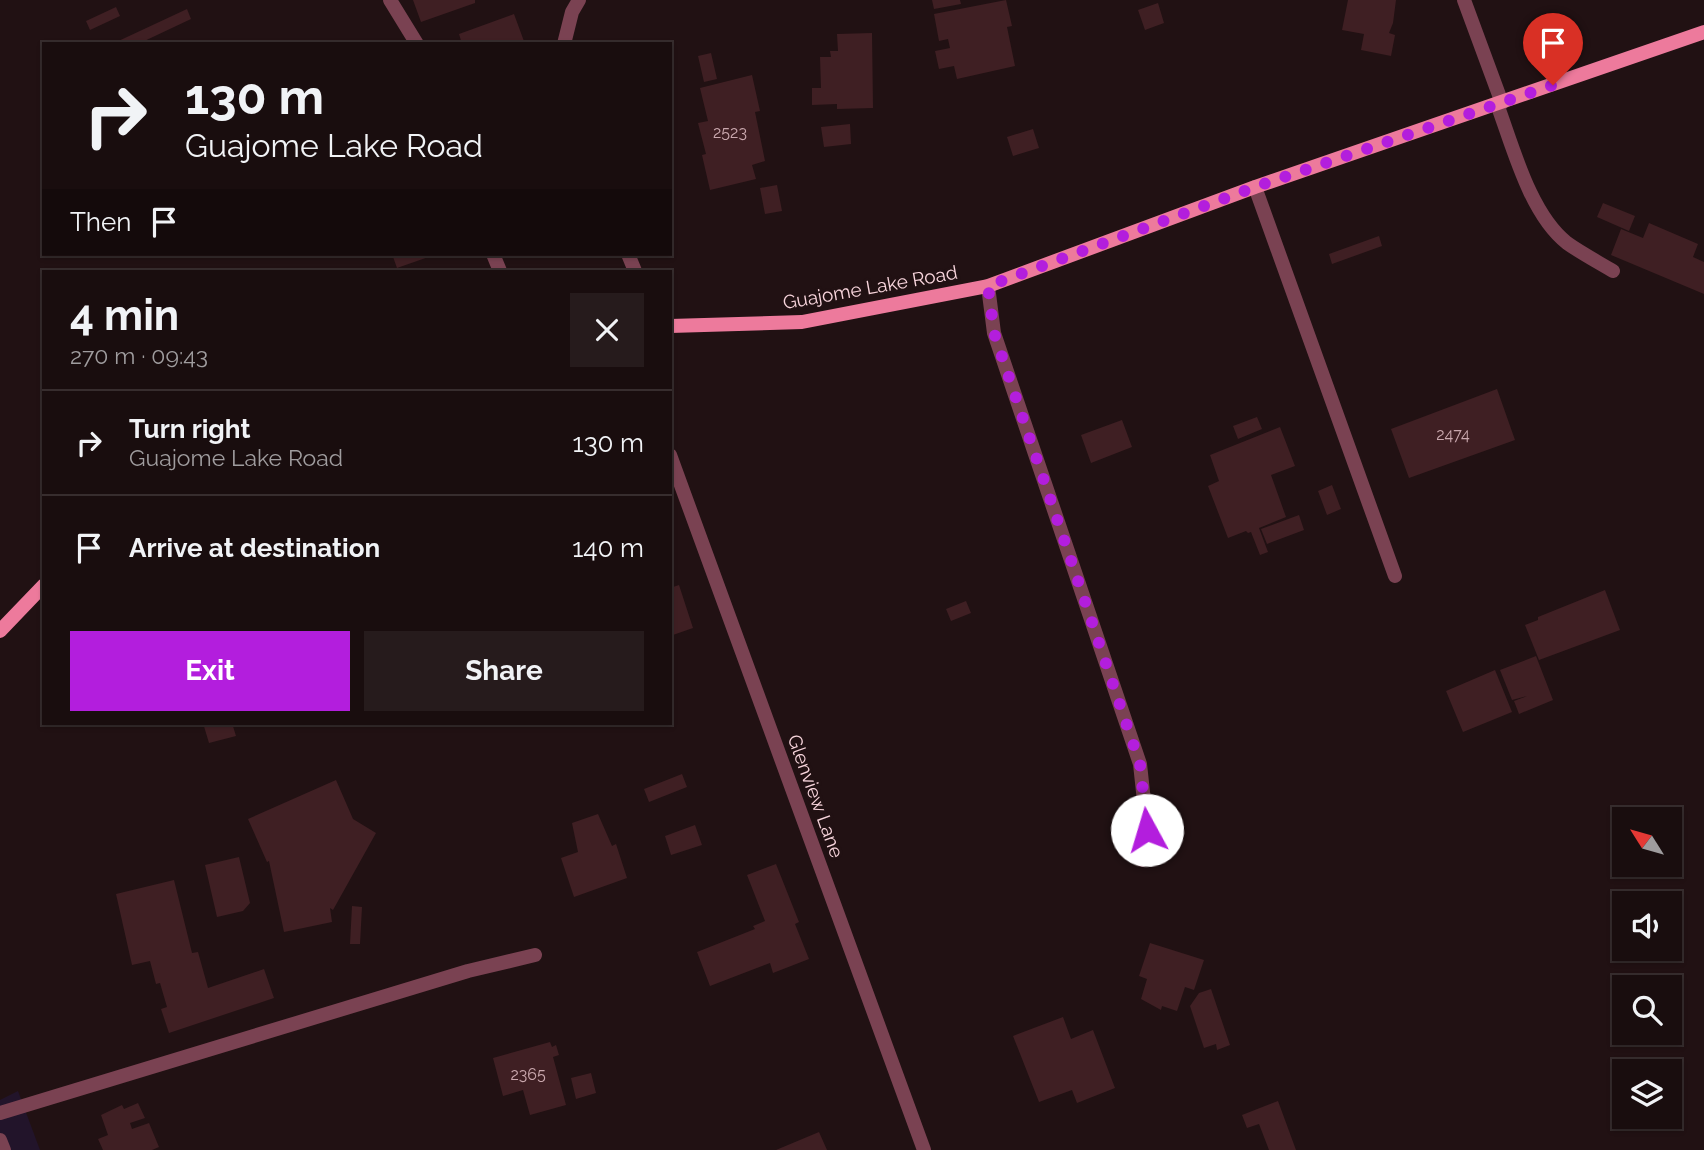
<!DOCTYPE html>
<html lang="en">
<head>
<meta charset="utf-8">
<style>
	:root { --surface:#190d0e; --page:#261b1c; --text:#f1f3f6; --muted:#9f9c9e; --line:#372d2e; --accent:#b31edd }
	body { margin:0; font-family:Raleway,sans-serif; background:var(--page); color:var(--text); height:100vh; display:flex; flex-direction:column; font-size:26px; white-space:nowrap }
	* { box-sizing:border-box; margin:0 }
	p { font-size:23px; color:var(--muted) }
	.icon { flex:none; width:38px; height:38px; fill:none; stroke:currentColor; stroke-width:2; stroke-linecap:round; stroke-linejoin:round }
	.map { position:relative; flex:1; overflow:hidden }
	.details { position:absolute; left:42px; top:270px; width:630px; height:455px; display:flex; flex-direction:column; background:var(--surface); border-radius:0px; box-shadow:0 2px 5px #0004,0 0 0 2px var(--line) }
	.details>* { flex:none }
	.guide { position:absolute; left:42px; top:42px; width:630px; height:214px; border-radius:0px; box-shadow:0 2px 5px #0004,0 0 0 2px var(--line); background:#190d0e; color:var(--text); overflow:hidden }
	.needle { width:46px; rotate:307deg }
	.buttons { position:absolute; left:1612px; top:807px; display:grid; gap:14px }
	.buttons a { display:grid; place-items:center; width:70px; height:70px; border-radius:0px; background:var(--surface); box-shadow:0 2px 5px #0004,0 0 0 2px var(--line); font-size:35px }
	.pin { position:absolute; display:grid; place-items:center; width:60px; height:60px; color:#fff; margin:-72px -30px; border-radius:50% 50% 50% 0; rotate:-45deg; box-shadow:0 0 7px #0007 }
	.pin .icon { rotate:45deg }
	.me { position:absolute; width:77px; margin:-38px; rotate:354deg; stroke-linejoin:round; filter:drop-shadow(0 0 5px #0008) }
	.turn { display:flex; align-items:center; gap:24px; height:147px; padding:0 28px; font-size:32px }
	.turn .icon { width:91px; height:91px; stroke-width:2.5 }
	.turn b { display:block; font-size:49px; line-height:60px }
	.then { display:flex; align-items:center; height:66px; padding:0 28px; background:#0003; gap:14px; font-size:26px }
	.round { display:grid; place-items:center; flex:none; width:74px; height:74px; border-radius:0px; background:var(--page) }
	.summary { display:flex; align-items:center; justify-content:space-between; height:119px; padding:0 28px }
	h1 { font-size:42px; font-weight:700; line-height:52px }
	.button { display:flex; gap:14px; margin-top:auto; padding:14px 28px }
	.button a { flex:1; height:80px; border-radius:0px; background:var(--accent); color:#fff; font-size:28px; font-weight:700; line-height:80px; text-align:center }
	.button a+a { background:var(--page); color:var(--text) }
	ul { padding:0; list-style:none }
	li { display:flex; align-items:center; gap:21px; height:105px; padding:0 28px; border-top:2px solid var(--line) }
	li div { flex:1 }
	li b { display:block; font-size:26px }
	li em { font-style:normal }
	.map>svg:first-child { display:block }
	.green { fill:#22142a }
	.building { fill:#3f1f23 }
	.lines { fill:none; stroke-linecap:round; stroke-linejoin:round }
	.lane { stroke:#7a4252; stroke-width:14 }
	.street { stroke:#7a4252; stroke-width:14 }
	.secondary { stroke:#ed7a9c; stroke-width:14 }
	.route { stroke:#b31edd; stroke-width:12; stroke-dasharray:0 21.6 }
	.labels { text-anchor:middle; dominant-baseline:central; stroke-width:6; stroke-linejoin:round; paint-order:stroke }
	.number-label { font-size:16px; fill:#caa8ae }
	.street-label { font-size:19px; fill:#f9d6dd; stroke:#211113 }
</style>
</head>
<body>
<div class="map">
<svg width="1704" height="1150" viewBox="0 0 1704 1150">
	<rect width="100%" height="100%" fill="#211113"/>
	<path class="green" d="M18 1091 40 1150H0V1100Z"/>
	<path class="building" d="M413 0H475V3L421 22Z
		M932 0H960L961 4 934 9Z
		M1006 0 1012 26 1007 27 1015 66 957 79 954 66 939 69 935 51 950 48 948 39 939 41 934 14Z
		M1348 0H1396L1393 23 1389 33 1395 35 1391 56 1361 50 1364 34 1342 30Z
		M1158 3 1164 23 1145 30 1138 10Z
		M116 7 120 16 90 30 86 21Z
		M187 9 191 19 138 44H112Z
		M514 14 525 44H462L459 34Z
		M872 33 873 108 837 109V104L812 105V88H821L820 57H831L830 51H838L837 34Z
		M711 53 717 79 704 82 698 56Z
		M752 75 760 111 755 112 765 161 752 165 756 179 710 190 702 155 706 154 698 123 708 121 700 88Z
		M850 124 851 144 824 147 821 127Z
		M1033 129 1039 148 1013 156 1007 137Z
		M777 185 782 211 765 214 760 188Z
		M1603 203 1635 216 1629 231 1597 217Z
		M1649 223 1698 244 1693 257 1704 262V294L1611 255 1621 229 1643 238Z
		M1379 236 1382 246 1332 264 1329 254Z
		M392 254H437L397 268Z
		M1497 389 1515 440 1409 478 1391 429Z
		M1257 417 1262 429 1238 439 1233 426Z
		M1122 420 1132 447 1091 463 1081 435Z
		M1280 427 1295 466 1271 475 1286 517 1259 528 1268 552 1260 555 1251 532 1248 533 1246 531 1228 538 1208 486 1219 481 1210 455Z
		M1332 485 1341 509 1327 515 1318 491Z
		M1299 515 1304 530 1267 544 1261 529Z
		M679 585 693 628 670 636V588Z
		M1605 590 1620 630 1539 660 1525 625 1538 620V617Z
		M966 601 971 613 951 621 946 609Z
		M1536 656 1553 700 1519 714 1514 701 1527 696 1512 700 1500 670Z
		M1495 670 1512 712 1463 732 1446 691Z
		M203 723H232L236 736 209 743Z
		M682 774 687 787 649 802 644 789Z
		M336 780 353 819 376 833 333 910 330 908 332 922 284 932 269 861 267 862 248 819Z
		M598 814 612 846 616 844 627 878 574 897 561 858 578 852 572 823Z
		M695 825 702 845 671 855 665 836Z
		M239 857 250 903 243 911 217 917 205 865Z
		M776 864 799 922 795 924 809 959 773 973 770 963 710 986 697 952 755 929 753 926 765 921 747 875Z
		M174 880 192 953 198 952 208 988 264 969 274 998 169 1033 161 1009 167 1007 160 983 156 984 150 961 132 965 116 894Z
		M352 906 362 907 360 944H350Z
		M1150 943 1204 960 1194 990 1185 987 1177 1011 1162 1006 1161 1010 1141 999 1147 979 1139 976Z
		M1211 989 1230 1045 1217 1050 1216 1044 1204 1048 1190 1006 1199 993Z
		M1063 1017 1071 1039 1093 1030 1115 1088 1077 1103 1072 1090 1039 1102 1013 1036Z
		M550 1042 552 1047 556 1045 559 1055 553 1057 566 1105 530 1115 523 1090 503 1096 493 1058Z
		M591 1073 596 1093 576 1099 571 1078Z
		M1278 1101 1296 1150H1269L1259 1124 1247 1128 1242 1115Z
		M138 1103 145 1118 130 1123 132 1129 149 1123 159 1147 152 1150H103L98 1139 108 1135 101 1115 122 1105 124 1109Z
		M819 1132 827 1150H776Z"/>
	<g class="lines">
		<path class="lane" d="M390 0 417 44
			M564 44 572 12 579 0
			M1497 104C1513 147 1530 214 1567 243 1581 253 1598 262 1613 271
			M493 254 500 271
			M628 254 635 271
			M0 1113 468 971 535 955"/>
		<path class="street" d="M1464 0 1502 103
			M1255 187 1395 576
			M988 286 994 333 1140 764 1147 829 1142 860
			M670 455 924 1150
			M0 1140 4 1150"/>
		<path class="secondary" d="M670 326 802 322 988 286 1255 187 1704 32
			M0 631 44 585"/>
	</g>
	<g class="lines">
		<path class="route" d="M1147 830 1140 764 994 333 988 286 1255 187 1553 85"/>
	</g>
	<g class="labels">
		<g class="number-label">
			<text x="730" y="132">2523</text>
			<text x="1453" y="434">2474</text>
			<text x="528" y="1074">2365</text>
		</g>
		<g class="street-label">
			<text transform="translate(870 287) rotate(-10)">Guajome Lake Road</text>
			<text transform="translate(816 796) rotate(70)">Glenview Lane</text>
		</g>
	</g>
</svg>
<div class="buttons">
<a><svg class="needle" viewBox="-14 -14 28 28"><path d="M0-13l5 13h-10z" fill="#e53935"/><path d="M0 13l5-13h-10z" fill="#9f9c9e"/></svg></a>
<a><svg class="icon" aria-label="sound" viewBox="0 0 24 24"><path d="M4 9h4l5-4v14l-5-4H4zM17 9q2 3 0 6"/></svg></a>
<a><svg class="icon" aria-label="search" viewBox="0 0 24 24"><circle cx="10" cy="10" r="6"/><path d="M15 15l6 6"/></svg></a>
<a><svg class="icon" aria-label="layers" viewBox="0 0 24 24"><path d="M12 4l9 5-9 5-9-5zM3 14l9 5 9-5"/></svg></a>
</div>
<div class="pin" style="left:1553px;top:85px;background:#d93025"><svg class="icon" aria-label="arrive" viewBox="0 0 24 24"><path d="M6 21V4h12l-3 4 3 4H6"/></svg></div>
<svg class="me" style="left:1147px;top:830px" viewBox="-20 -20 40 40"><circle r="19" fill="#fff"/><path d="M0-13L10 11 0 6-10 11z" fill="#b31edd"/></svg>
<div class="guide">
<div class="turn"><svg class="icon" aria-label="right" viewBox="0 0 24 24"><path d="M7 20v-9h11M14 6l5 5-5 5"/></svg><div><b>130 m</b>Guajome Lake Road</div></div>
<div class="then">Then<svg class="icon" aria-label="arrive" viewBox="0 0 24 24"><path d="M6 21V4h12l-3 4 3 4H6"/></svg></div>
</div>
<section class="details">
<div class="summary"><div><h1>4 min</h1><p>270 m · 09:43</p></div><a class="round"><svg class="icon" aria-label="close" viewBox="0 0 24 24"><path d="M6 6l12 12M18 6L6 18"/></svg></a></div>
<ul>
<li><svg class="icon" aria-label="right" viewBox="0 0 24 24"><path d="M7 20v-9h11M14 6l5 5-5 5"/></svg><div><b>Turn right</b><p>Guajome Lake Road</p></div><em>130 m</em></li>
<li><svg class="icon" aria-label="arrive" viewBox="0 0 24 24"><path d="M6 21V4h12l-3 4 3 4H6"/></svg><div><b>Arrive at destination</b></div><em>140 m</em></li>
</ul>
<div class="button"><a>Exit</a><a>Share</a></div>
</section>
</div>
</body>
</html>
